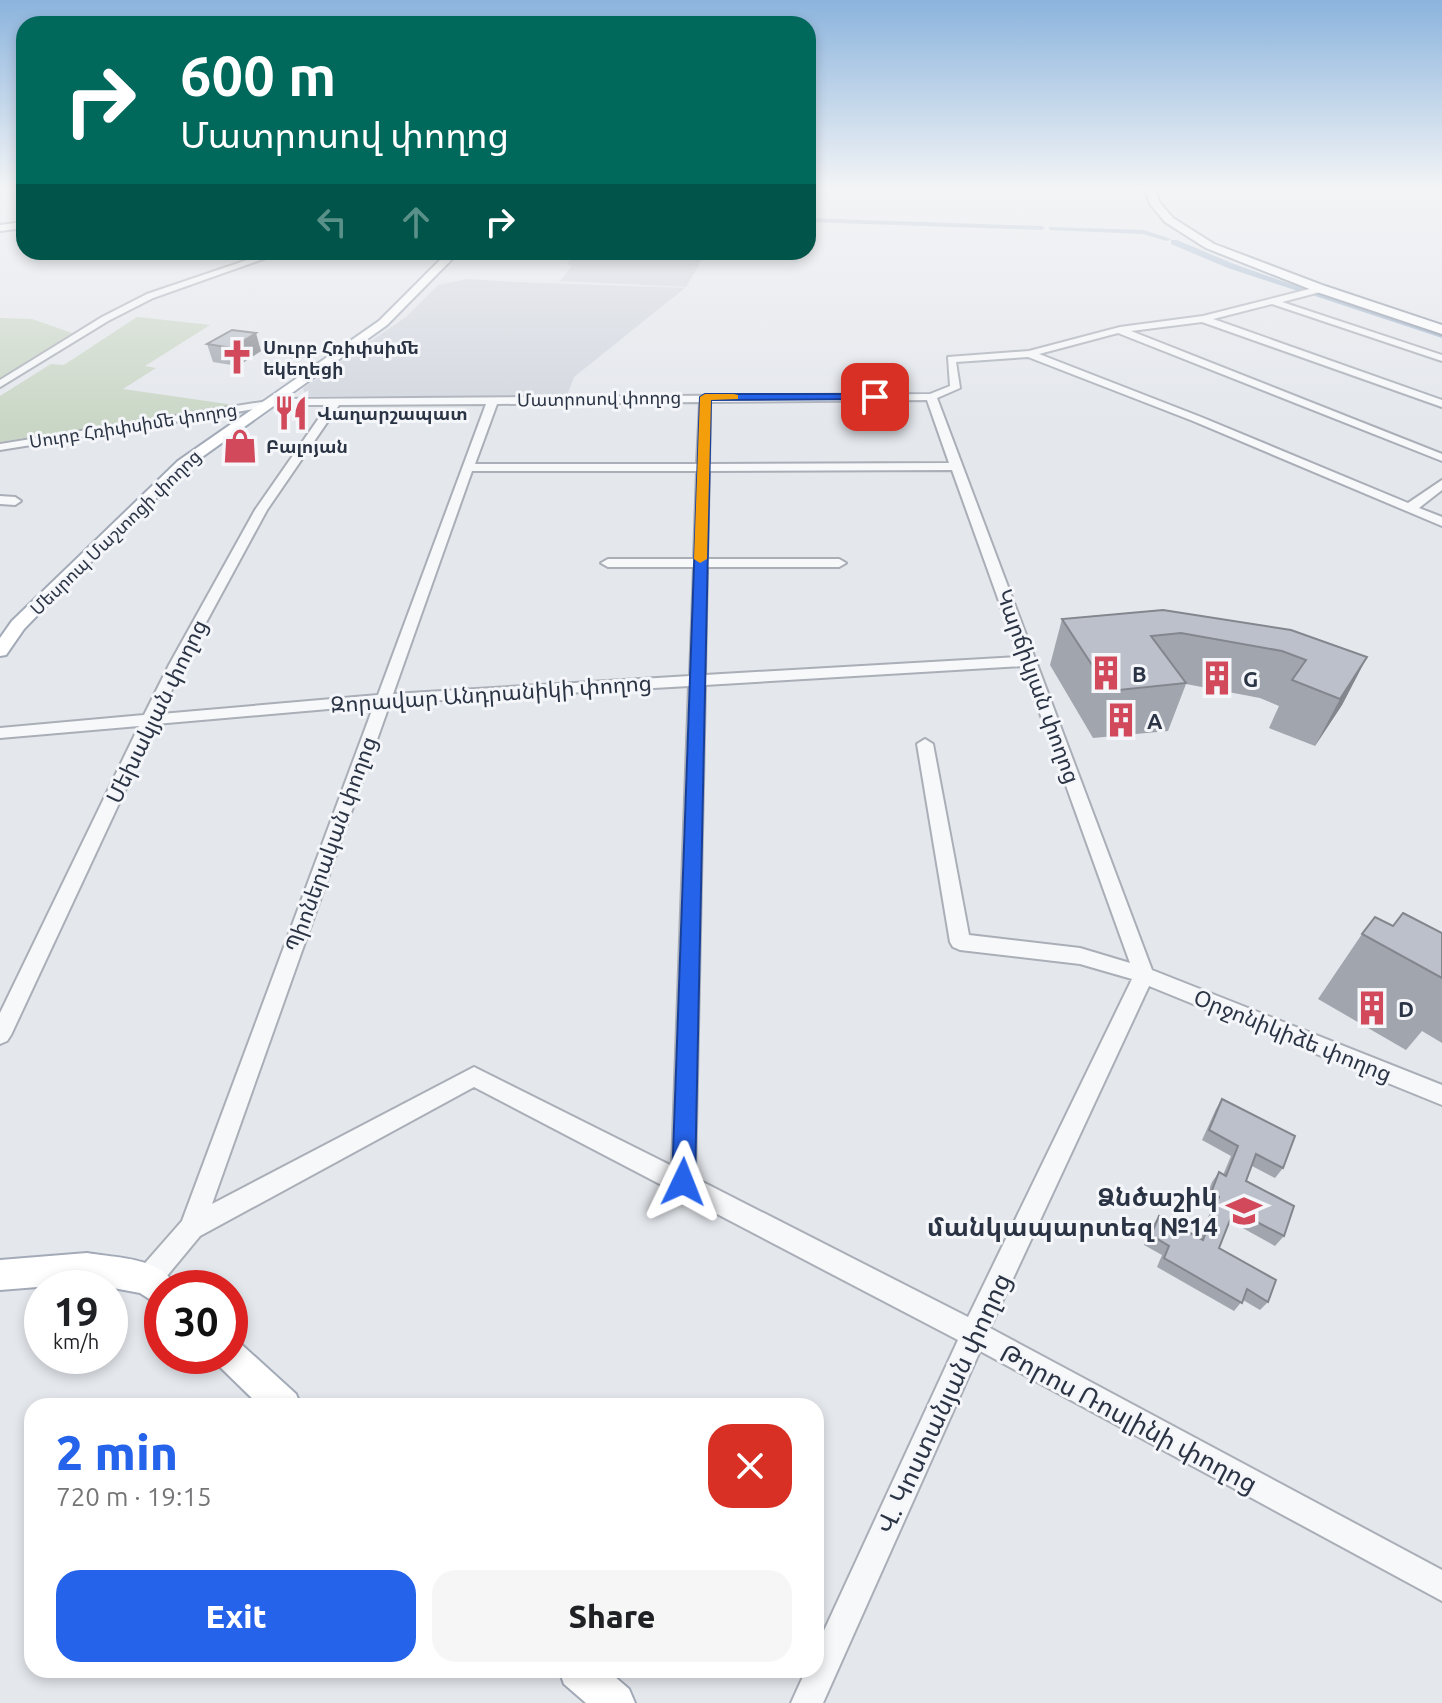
<!DOCTYPE html>
<html lang="en">
<head>
<meta charset="utf-8">
<style>
	:root { --surface:#fff; --page:#f6f6f6; --text:#202124; --muted:#757577; --accent:#2563eb }
	body { margin:0; font-family:Ubuntu,"Noto Sans Armenian",sans-serif; background:var(--page); color:var(--text); height:100vh; display:flex; flex-direction:column; font-size:30px; white-space:nowrap }
	* { box-sizing:border-box; margin:0 }
	p { font-size:26px; color:var(--muted) }
	.icon { flex:none; width:44px; height:44px; fill:none; stroke:currentColor; stroke-width:2; stroke-linecap:round; stroke-linejoin:round }
	.map { position:relative; flex:1; overflow:hidden }
	.sheet { position:absolute; left:24px; top:1398px; width:800px; height:280px; display:flex; flex-direction:column; background:var(--surface); border-radius:24px; box-shadow:0 4px 12px #0003 }
	.sheet>* { flex:none }
	.guide { position:absolute; left:16px; top:16px; width:800px; height:244px; border-radius:24px; box-shadow:0 4px 12px #0003; background:#00695c; color:#fff; overflow:hidden }
	.speed { position:absolute; left:24px; top:1270px; display:flex; gap:16px; font-size:40px; font-weight:700; text-align:center }
	.speed>* { display:grid; place-content:center; width:104px; height:104px; border-radius:50%; background:var(--surface); box-shadow:0 4px 12px #0003; line-height:1 }
	.speed small { font-size:20px; font-weight:400 }
	.speed .limit { border:12px solid #d22; background:#fff; color:#111 }
	.pin { position:absolute; display:grid; place-items:center; width:68px; height:68px; color:#fff; margin:-34px; border-radius:16px; box-shadow:0 4px 12px #0006 }
	.me { position:absolute; width:88px; margin:-44px; rotate:2deg; stroke-linejoin:round; filter:drop-shadow(0 0 6px #0008) }
	.turn { display:flex; align-items:center; gap:28px; height:168px; padding:0 32px; font-size:36px }
	.turn .icon { width:104px; height:104px; stroke-width:2.5 }
	.turn b { display:block; font-size:56px; line-height:68px }
	.lanes { display:flex; align-items:center; height:76px; padding:0 32px; background:#0003; justify-content:center; gap:40px; direction:ltr }
	.lanes .off { opacity:.35 }
	.round { display:grid; place-items:center; flex:none; width:84px; height:84px; border-radius:24px; background:var(--page) }
	.overview { display:flex; align-items:center; justify-content:space-between; height:136px; padding:0 32px }
	h1 { font-size:48px; font-weight:800; line-height:60px; color:var(--accent) }
	.primary-button { display:flex; gap:16px; margin-top:auto; padding:16px 32px }
	.primary-button a { flex:1; height:92px; border-radius:24px; background:var(--accent); color:#fff; font-size:32px; font-weight:800; line-height:92px; text-align:center }
	.primary-button a+a { background:var(--page); color:var(--text) }
	.map>svg:first-child { display:block }
	.built { fill:#d2d6de }
	.green { fill:#c9d6c5 }
	.lines { fill:none; stroke-linecap:round; stroke-linejoin:round }
	.canal { fill:#9fb4cc; fill-rule:evenodd }
	.minor-casing { stroke:#a9aeb7; stroke-width:4 }
	.major-casing { stroke:#a3abb8; stroke-width:4 }
	.highway-casing { stroke:#8b94a3; stroke-width:4 }
	.minor { fill:#f7f8fa; fill-rule:evenodd }
	.major { fill:#fff; fill-rule:evenodd }
	.highway { fill:#fff; fill-rule:evenodd }
	.wall { fill:#a1a5ae }
	.shaded-wall { fill:#83868d }
	.building { fill:#bbc0ca; stroke:#83868d; stroke-width:2 }
	.route { fill:#2563eb; stroke:#184099; stroke-width:2 }
	.slow { fill:#f59e0b }
	.labels { text-anchor:middle; dominant-baseline:central; stroke-width:6; stroke-linejoin:round; paint-order:stroke }
	.far-poi-label { font-size:18px; font-weight:bold; fill:#2b3445; stroke:#f4f6f9; text-anchor:start }
	.far-street-label { font-size:18px; fill:#2b3445; stroke:#f4f6f9 }
	.poi-label { font-size:22px; font-weight:bold; fill:#2b3445; stroke:#f4f6f9; text-anchor:start }
	.street-label { font-size:22px; fill:#2b3445; stroke:#f4f6f9 }
	.near-poi-label { font-size:26px; font-weight:bold; fill:#2b3445; stroke:#f4f6f9; text-anchor:end }
	.near-street-label { font-size:26px; fill:#2b3445; stroke:#f4f6f9 }
</style>
</head>
<body>
<div class="map">
<svg width="1442" height="1703" viewBox="0 0 1442 1703">
	<rect width="100%" height="100%" fill="#e4e7ec"/>
	<path class="built" d="M576 253 630 256H704L686 287 560 281 572 266 567 264Z
		M467 279 514 282 685 288 574 377 567 396H306L303 388 406 317 438 285Z"/>
	<path class="green" d="M137 317 210 325 145 366 156 368 123 389 234 405 0 442V396L51 364 64 365Z
		M0 318 32 319 72 333 0 380Z"/>
	<g class="lines">
		<path class="canal" d="M808 218 1042 226 1045 228 1042 230 808 222Z
			M1048 227 1144 230 1171 239 1167 241 1143 234 1050 230Z
			M1171 240H1177L1234 264 1305 289 1298 291 1228 268 1171 244Z
			M1312 291 1442 332V338L1312 295Z"/>
		<g class="minor-casing">
			<path id="minor" d="M271 252H283L153 298 108 321 0 387V380L102 317 147 294Z
				M631 252H639L633 258 629 256Z
				M1321 286 1324 291 1282 302 1442 355V361L1272 304 1213 319 1442 400V407L1202 322 1131 331 1442 454V461L1118 333 1039 354 1201 417 1408 503 1442 480V490L1419 508 1442 517V526L1193 421 1028 357 956 362 960 388 937 398 1152 970 1442 1085V1105L1149 986 990 1328 1442 1570V1601L980 1351 823 1703H791L806 1670H816V1648L958 1340 474 1087 200 1236 157 1288 148 1292 139 1288 135 1279 139 1270 182 1221 374 705 156 724 11 1035 7 1041 0 1044V1013L139 726 0 738V728L144 715 169 665 255 510 328 405H280L0 450V444L280 399 930 394 950 386 948 357 1029 351 1120 327 1203 316ZM927 400 949 463 709 464 710 402ZM700 402 697 464H475L497 404ZM486 404 378 695 161 714 183 665 267 510 339 405ZM952 470 1019 657 705 675 707 567H839L846 563 839 559H707L709 471ZM472 471H697L694 559H608L601 563 608 567H694L690 676 393 694ZM1023 666 1130 963 1080 948 969 935 933 744 925 739 917 744 950 942 953 947 960 950 1080 964 1132 979 968 1317 695 1178 705 685ZM689 686 672 1166 474 1067 212 1204 390 703Z
				M0 496 15 497 21 501 15 505 0 504Z"/>
		</g>
		<g class="major-casing">
			<path id="major" d="M448 252H459L387 325 188 467 55 597 24 629 6 655 0 656V638L12 621 178 461 379 321Z
				M87 1253C116 1258 163 1257 176 1288H162V1307L140 1293 87 1283 0 1290V1260Z
				M230 1339 241 1344 296 1394 301 1406H260L219 1366 214 1356H230Z
				M559 1670H607L629 1689 635 1703H586L564 1684Z"/>
		</g>
		<g class="highway-casing">
			<path id="highway" d="M1145 189H1155L1160 203 1173 218 1214 244 1325 286 1442 325V334L1317 292 1206 248 1165 222 1150 204Z
				M24 222V228L0 231V225Z"/>
		</g>
		<use href="#minor" class="minor"/>
		<use href="#major" class="major"/>
		<use href="#highway" class="highway"/>
	</g>
	<path class="wall" d="M207 344 261 351 238 366 213 362Z
		M1163 610 1367 657 1342 705 1315 746 1269 728 1279 706 1260 698 1186 684 1168 731 1093 738 1050 665 1062 619Z
		M1393 926 1442 933V1043L1422 1031 1406 1050 1318 999 1362 934Z
		M1222 1099 1283 1168 1275 1178 1252 1166 1246 1181 1284 1236 1275 1246 1230 1221 1219 1248 1268 1302 1260 1310 1243 1300 1234 1311 1157 1267 1162 1255 1144 1245 1153 1225 1159 1216 1200 1239 1212 1207 1204 1202 1212 1182 1219 1172 1223 1175 1231 1156 1202 1140 1216 1109Z"/>
	<path class="shaded-wall" d="M256 333 261 351 238 366 232 348Z
		M1367 657 1342 705 1315 746 1340 699Z"/>
	<path class="building" d="M232 330 256 333 232 348 207 344Z
		M1163 610 1291 630 1367 657 1340 699 1292 680 1306 660 1282 651 1181 633 1151 636 1186 683 1109 691 1062 619Z
		M1403 913 1442 933V978L1362 934 1375 917 1393 926Z
		M1222 1099 1295 1136 1283 1168 1256 1154 1246 1181 1294 1206 1284 1236 1234 1210 1219 1248 1276 1280 1268 1302 1247 1289 1242 1303 1164 1258 1169 1246 1151 1235 1159 1216 1203 1240 1219 1197 1211 1193 1219 1172 1226 1176 1238 1146 1209 1130Z"/>
	<linearGradient id="sky" x2="0" y2="1"><stop stop-color="#8bb4dd"/><stop offset="0.44" stop-color="#f3f4f6"/><stop offset="1" stop-color="#f3f4f6" stop-opacity="0"/></linearGradient>
	<rect width="1442" height="427" fill="url(#sky)"/>
	<path class="route" d="M875 394 880 397 879 399 711 400 695 1182 692 1190 683 1193 675 1190 672 1182 700 397 705 394Z"/>
	<path class="slow" d="M734 394 738 395V399L711 400 707 559 700 563 694 559 700 397 705 394Z"/>
	<defs>
		<g id="church-bare" transform="scale(2.76)"><path d="M-1.2-6h2.4v3.5h3.3v2.4h-3.3V6h-2.4V-.1h-3.3v-2.4h3.3Z" fill="#d1495b" stroke="#f4f6f9" stroke-width="2.5" paint-order="stroke"/></g>
		<g id="restaurant-bare" transform="scale(2.76)"><path d="M-5-6h1v4h1v-4h1v4h1v-4h1v5L-1.5 .5V6h-2V.5L-5-1ZM5-6V6H3V1.5H1.5Q1.5-4 5-6Z" fill="#d1495b" stroke="#f4f6f9" stroke-width="2.5" paint-order="stroke"/></g>
		<g id="shop-bare" transform="scale(2.76)"><path d="M-5-2.5h2.3a2.7 3.5 0 0 1 5.4 0H5L5.5 6h-11ZM-1.5-2.5h3a1.5 2.3 0 0 0-3 0Z" fill="#d1495b" stroke="#f4f6f9" stroke-width="2.5" paint-order="stroke"/></g>
		<g id="building-bare" transform="scale(2.76)"><path d="M-4-6H4V6H1V3H-1V6H-4ZM-2.5-4.3h1.7v1.8h-1.7ZM.8-4.3h1.7v1.8H.8ZM-2.5-1h1.7V.8h-1.7ZM.8-1h1.7V.8H.8Z" fill="#d1495b" stroke="#f4f6f9" stroke-width="2.5" paint-order="stroke"/></g>
		<g id="school-bare" transform="scale(2.76)"><path d="M0-5L7-2L0 1L-7-2ZM-4 1L0 2.5L4 1V4Q0 6-4 4Z" fill="#d1495b" stroke="#f4f6f9" stroke-width="2.5" paint-order="stroke"/></g>
	</defs>
	<g fill-rule="evenodd">
		<use href="#church-bare" x="237" y="357"/>
		<use href="#restaurant-bare" x="291" y="413"/>
		<use href="#shop-bare" x="240" y="446"/>
		<use href="#building-bare" x="1106" y="673"/>
		<use href="#building-bare" x="1217" y="678"/>
		<use href="#building-bare" x="1121" y="720"/>
		<use href="#building-bare" x="1372" y="1008"/>
		<use href="#school-bare" x="1244" y="1211"/>
	</g>
	<g class="labels">
		<g class="far-poi-label">
			<text x="263" y="347">Սուրբ Հռիփսիմե<tspan x="263" dy="21">եկեղեցի</tspan></text>
			<text x="317" y="413">Վաղարշապատ</text>
			<text x="266" y="446">Բալոյան</text>
		</g>
		<g class="far-street-label">
			<text transform="translate(599 398) rotate(-1)">Մատրոսով փողոց</text>
			<text transform="translate(133 425) rotate(-9)">Սուրբ Հռիփսիմե փողոց</text>
			<text transform="translate(115 532) rotate(-44)">Մեսրոպ Մաշտոցի փողոց</text>
		</g>
		<g class="poi-label">
			<text x="1132" y="673">B</text>
			<text x="1243" y="678">G</text>
			<text x="1147" y="720">A</text>
			<text x="1398" y="1008">D</text>
		</g>
		<g class="street-label">
			<text transform="translate(1039 686) rotate(70)">Կարճիկյան փողոց</text>
			<text transform="translate(491 693) rotate(-4)">Զորավար Անդրանիկի փողոց</text>
			<text transform="translate(156 711) rotate(-64)">Մեխակյան փողոց</text>
			<text transform="translate(330 844) rotate(-70)">Պիոներական փողոց</text>
			<text transform="translate(1293 1035) rotate(22)">Օրջոնիկիձե փողոց</text>
		</g>
		<g class="near-poi-label">
			<text x="1218" y="1196">Ձնծաշիկ<tspan x="1218" dy="30">մանկապարտեզ №14</tspan></text>
		</g>
		<g class="near-street-label">
			<text transform="translate(943 1403) rotate(-65)">Վ. Կոստանյան փողոց</text>
			<text transform="translate(1129 1418) rotate(28)">Թորոս Ռոսլինի փողոց</text>
		</g>
	</g>
</svg>
<div class="speed"><div>19<small>km/h</small></div><div class="limit">30</div></div>
<div class="pin" style="left:875px;top:397px;background:#d93025"><svg class="icon" aria-label="arrive" viewBox="0 0 24 24"><path d="M6 21V4h12l-3 4 3 4H6"/></svg></div>
<svg class="me" style="left:683px;top:1182px" viewBox="-20 -20 40 40"><path d="M0-17L14 15 0 8-14 15z" fill="#2563eb" stroke="#fff" stroke-width="4"/></svg>
<div class="guide">
<div class="turn"><svg class="icon" aria-label="right" viewBox="0 0 24 24"><path d="M7 20v-9h11M14 6l5 5-5 5"/></svg><div><b>600 m</b>Մատրոսով փողոց</div></div>
<div class="lanes"><svg class="icon off" aria-label="left" viewBox="0 0 24 24"><path d="M17 20v-9H6M10 6l-5 5 5 5"/></svg><svg class="icon off" aria-label="ahead" viewBox="0 0 24 24"><path d="M12 20V5M6 11l6-6 6 6"/></svg><svg class="icon" aria-label="right" viewBox="0 0 24 24"><path d="M7 20v-9h11M14 6l5 5-5 5"/></svg></div>
</div>
<section class="sheet">
<div class="overview"><div><h1>2 min</h1><p>720 m · 19:15</p></div><a class="round" style="background:#d93025;color:#fff"><svg class="icon" aria-label="close" viewBox="0 0 24 24"><path d="M6 6l12 12M18 6L6 18"/></svg></a></div>
<div class="primary-button"><a>Exit</a><a>Share</a></div>
</section>
</div>
</body>
</html>
